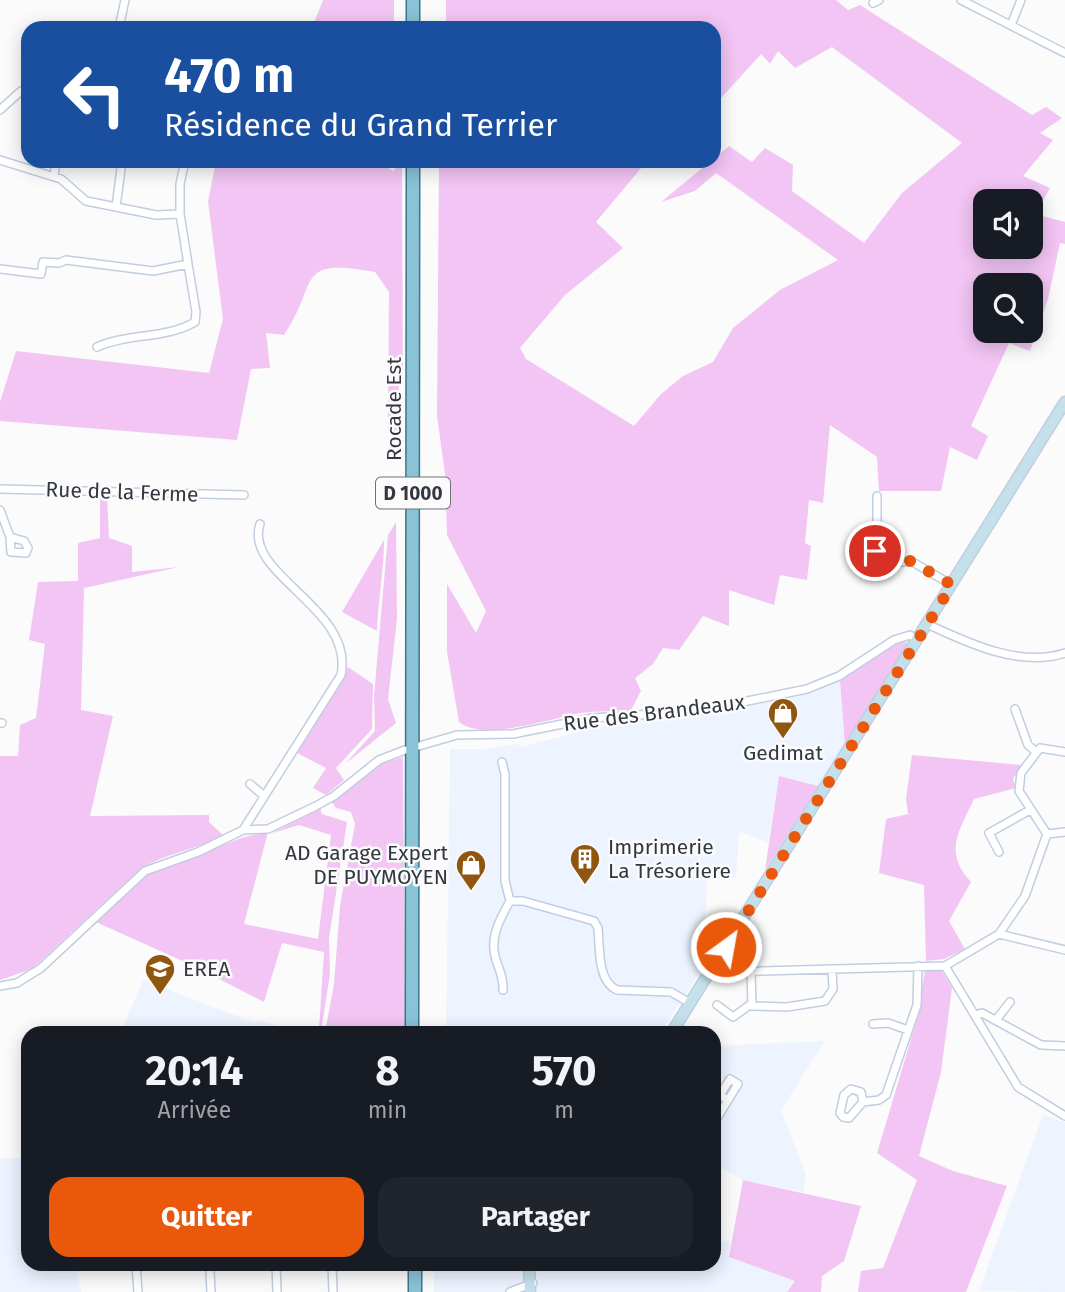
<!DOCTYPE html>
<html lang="fr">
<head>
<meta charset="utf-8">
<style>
	:root { --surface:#171b24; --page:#20242c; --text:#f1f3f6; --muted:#9ea1a6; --accent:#ea580c }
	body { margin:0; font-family:"Fira Sans",sans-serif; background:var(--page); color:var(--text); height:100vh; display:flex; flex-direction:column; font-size:26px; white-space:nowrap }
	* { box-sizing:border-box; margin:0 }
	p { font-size:23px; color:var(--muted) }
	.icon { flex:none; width:38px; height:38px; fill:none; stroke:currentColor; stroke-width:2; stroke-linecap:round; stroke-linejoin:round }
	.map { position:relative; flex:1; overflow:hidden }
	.panel { position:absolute; left:21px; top:1026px; width:700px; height:245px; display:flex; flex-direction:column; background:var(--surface); border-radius:21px; box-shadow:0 4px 18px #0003 }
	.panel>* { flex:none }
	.guide { position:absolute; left:21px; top:21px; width:700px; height:147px; border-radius:21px; box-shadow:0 4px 18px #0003; background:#1a4fa0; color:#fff; overflow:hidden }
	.buttons { position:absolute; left:973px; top:189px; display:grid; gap:14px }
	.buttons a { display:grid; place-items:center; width:70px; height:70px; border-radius:14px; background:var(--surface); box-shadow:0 4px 18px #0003; font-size:35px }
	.pin { position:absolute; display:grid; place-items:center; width:60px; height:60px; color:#fff; margin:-30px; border:4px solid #fff; border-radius:50%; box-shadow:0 2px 7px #0007 }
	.me { position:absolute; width:77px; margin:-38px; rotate:32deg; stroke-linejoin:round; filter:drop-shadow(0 0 5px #0008) }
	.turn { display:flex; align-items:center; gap:24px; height:147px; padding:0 28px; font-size:32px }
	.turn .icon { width:91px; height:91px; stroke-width:2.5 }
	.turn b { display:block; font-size:49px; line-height:60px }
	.eta { display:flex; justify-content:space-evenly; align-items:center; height:119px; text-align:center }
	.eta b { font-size:42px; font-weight:700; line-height:49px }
	.primary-button { display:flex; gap:14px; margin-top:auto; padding:14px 28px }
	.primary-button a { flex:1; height:80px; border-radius:21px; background:var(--accent); color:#fff; font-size:28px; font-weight:700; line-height:80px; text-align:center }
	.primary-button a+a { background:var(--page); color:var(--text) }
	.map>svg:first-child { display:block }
	.built { fill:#edf4ff }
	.green { fill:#f2c5f4; fill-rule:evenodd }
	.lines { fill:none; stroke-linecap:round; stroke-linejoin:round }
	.street-casing { stroke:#c1cee1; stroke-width:10 }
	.secondary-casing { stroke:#c1cee1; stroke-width:13 }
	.primary-casing { stroke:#39778f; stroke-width:15 }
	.street { stroke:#fff; stroke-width:7 }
	.secondary { stroke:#c4e0ea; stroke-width:10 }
	.primary { stroke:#8ac2d6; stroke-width:12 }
	.route { stroke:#ea580c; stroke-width:12; stroke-dasharray:0 21.6 }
	.labels { text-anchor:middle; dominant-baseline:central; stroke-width:5; stroke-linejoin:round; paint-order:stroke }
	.shield { fill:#fbfbfb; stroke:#6f7278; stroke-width:2 }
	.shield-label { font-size:19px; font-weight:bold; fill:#333840 }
	.street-label { font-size:21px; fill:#333840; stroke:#fbfbfb }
	.poi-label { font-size:21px; fill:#333840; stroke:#fbfbfb; text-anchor:start }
</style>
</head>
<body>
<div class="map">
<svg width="1065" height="1292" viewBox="0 0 1065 1292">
	<rect width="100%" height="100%" fill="#fbfbfb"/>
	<path class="built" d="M840 680 845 746 818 786 779 776 768 842 739 832 736 878 707 877 705 924 728 929 661 1032H446L450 749H482L519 744 520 747 609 724 778 701 815 692Z
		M143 980 255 1023 257 1020 305 1032H121Z
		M825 1041 781 1110 806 1175 803 1192 743 1180 714 1163V1046Z
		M1043 1114 1065 1123V1292L979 1291Z
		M28 1158V1264H76L81 1292H0V1158Z
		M714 1240 730 1241V1257L795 1281 787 1292H434V1264H714Z"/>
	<path class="green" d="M323 0H394V28H312Z
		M446 0H836L848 10 860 5 1032 115 1046 107 1062 118 1040 133 1053 140 1023 176 1050 188 1035 214 1065 222V244L1060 243 1048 299 1030 351 1009 343 971 426 988 436 977 460 950 447 941 491H879L877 457 830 425 823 503 809 500 805 543 811 546 807 580 780 575 774 605 729 590V626L703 616 679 650 663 648 653 664 635 678 641 691 631 710C614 711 597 711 581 713 552 718 483 742 459 722L447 652V584L476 633 486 611 447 535 445 474 437 416 439 161H647L596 222 623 248 565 295 520 348 526 359 634 426 661 394 683 376 713 362 733 328 780 290 838 260 716 173 695 191 661 202 729 146 752 162 765 148 793 165 792 191 864 243 902 193 962 143 832 47 795 68 778 51 770 64 761 54 714 106V28H446ZM985 201H1031V247H985ZM985 285H1031V331H985Z
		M216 161H396L388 168 393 171 402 161 403 384H399L396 442 388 430 389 292 375 272C293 257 320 282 284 335L266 333 270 368 251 369 237 440 0 421V402L16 351 209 373 223 319 208 202Z
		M100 495 107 496 109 538 132 546V572L179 567 84 588 81 710 113 716 90 816 209 815V822L224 836C197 849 166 853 140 869L32 969 0 980V756H18L20 725 36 718 45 644 29 640 38 582 78 581V543L100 538Z
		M396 522 397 619 388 699 396 723 345 764 375 731 374 696 388 535Z
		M384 540C384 571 378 600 377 631L342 612Z
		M906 642 908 646 845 746 840 680 896 643Z
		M348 667 373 684 372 729 336 768 344 780 326 795 313 788 326 768 295 752Z
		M912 755 1022 765 1013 779 1016 788 974 799C959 831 943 852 971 882L949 921 965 949 944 959 926 961 924 885 879 873 886 819 908 814 906 798Z
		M403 757 405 1032H325L334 984 340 906 355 824 351 812 336 808 332 802 381 764Z
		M779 776 818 786 765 870Z
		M320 808 322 814 347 822 329 938 330 974 321 1032H305L319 1029 324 952 282 943 264 1002 198 968 96 922 132 886 152 872 244 837 268 832 244 924 318 939 331 835 299 825 273 833Z
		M925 971H942L952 988 941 1072 919 1156 953 1171 1007 1186 966 1292H858L861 1271 883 1268 917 1180 877 1153 915 1026Z
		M743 1180 861 1206 844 1261 822 1276 821 1292H787L795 1281 729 1257Z"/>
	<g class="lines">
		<g class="street-casing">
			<path id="street" d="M961 0 1065 53
				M873 3 879 0
				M1011 25 1021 0
				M119 28 125 0
				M0 110 21 91 28 89
				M0 160 61 179 86 201 156 215 180 214 188 264 153 271 66 260 59 263 43 262 41 274 0 269
				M54 176 56 161
				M116 207 122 161
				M180 214V184L185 161
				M97 347C128 333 166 339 195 322L196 312 188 264
				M0 489 244 495
				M877 496V530L872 535 875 551 894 563 911 561 952 585
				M0 510 10 537 11 552 26 553 28 548 24 541 10 537
				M927 624C968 643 1020 668 1065 653
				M1015 709 1028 745 1035 751
				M0 723H2
				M419 746 457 735 513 734 592 718 698 711 807 689 839 676 894 640 910 635 917 640
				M502 762 505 774V881L510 901C501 917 490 936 495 956 498 968 504 977 503 990
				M250 784 263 795
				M243 830 268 829 316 806 334 796 379 760 405 750
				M1047 834 1019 791 1021 773 1040 748 1065 752
				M999 852 989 833 1030 810
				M510 901H523L594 921 598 928C600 948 597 981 617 990L671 992 690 1003
				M999 934 1025 896 1047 834 1065 832
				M945 966 1018 1087 1065 1116
				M713 967 728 972 945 966 999 934 1065 950
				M751 972 752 1006 787 1007 825 1001 833 989 832 969
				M0 986 17 983 41 968 145 871 198 852 243 830 341 675C355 608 243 575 260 524
				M717 1005 733 1017 751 1004
				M975 1015 982 1013 1041 1045 1065 1046
				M996 1020 1010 1002
				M873 1024 888 1023 908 1030
				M863 1102 861 1092 851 1089 844 1095 840 1113 843 1117 849 1118 863 1102 879 1100 886 1095 917 1005 918 966
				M714 1123 738 1084 730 1079 720 1095 728 1100
				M136 1264 138 1292
				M276 1264 277 1292
				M332 1264 333 1292
				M210 1271 211 1292
				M510 1292 533 1283"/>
		</g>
		<g class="secondary-casing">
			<path id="secondary" d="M672 1032 1065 402
				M529 1264 530 1292"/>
		</g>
		<g class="primary-casing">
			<path id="primary" d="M413 0V28
				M412 1032 413 161
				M415 1292V1264"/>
		</g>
		<use href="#street" class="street"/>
		<use href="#secondary" class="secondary"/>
		<use href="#primary" class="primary"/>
	</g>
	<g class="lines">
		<path class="route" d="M726 947 952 585 911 561 894 563 875 551"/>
	</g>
	<defs>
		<g id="shop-pin" transform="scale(1.575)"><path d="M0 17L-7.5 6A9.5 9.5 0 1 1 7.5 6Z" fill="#8f5610" stroke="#fbfbfb"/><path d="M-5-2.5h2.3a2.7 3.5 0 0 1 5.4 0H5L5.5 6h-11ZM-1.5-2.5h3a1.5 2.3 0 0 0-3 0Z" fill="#fff"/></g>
		<g id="building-pin" transform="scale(1.575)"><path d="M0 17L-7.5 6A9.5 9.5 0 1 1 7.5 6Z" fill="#8f5610" stroke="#fbfbfb"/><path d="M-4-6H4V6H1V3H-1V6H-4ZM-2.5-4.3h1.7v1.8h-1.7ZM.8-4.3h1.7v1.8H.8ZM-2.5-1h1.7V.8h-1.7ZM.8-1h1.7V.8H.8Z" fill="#fff"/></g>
		<g id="university-pin" transform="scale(1.575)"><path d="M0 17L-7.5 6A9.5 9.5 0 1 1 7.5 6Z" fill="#8f5610" stroke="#fbfbfb"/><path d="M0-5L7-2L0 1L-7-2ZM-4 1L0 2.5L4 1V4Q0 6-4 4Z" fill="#fff"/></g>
	</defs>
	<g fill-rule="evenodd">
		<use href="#shop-pin" x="783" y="713"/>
		<use href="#building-pin" x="585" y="859"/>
		<use href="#shop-pin" x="471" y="865"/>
		<use href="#university-pin" x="160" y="969"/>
	</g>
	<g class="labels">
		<rect class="shield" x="376" y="477.5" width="74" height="31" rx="5"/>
		<g class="shield-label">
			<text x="413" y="493">D 1000</text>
		</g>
		<g class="street-label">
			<text transform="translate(394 409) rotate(-90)">Rocade Est</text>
			<text transform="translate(122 492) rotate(2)">Rue de la Ferme</text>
			<text transform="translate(654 713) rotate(-7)">Rue des Brandeaux</text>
		</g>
		<g class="poi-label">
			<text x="783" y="753" text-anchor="middle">Gedimat</text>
			<text x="608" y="847">Imprimerie<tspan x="608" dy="24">La Trésoriere</tspan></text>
			<text x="448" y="853" text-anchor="end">AD Garage Expert<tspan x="448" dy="24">DE PUYMOYEN</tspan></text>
			<text x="183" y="969">EREA</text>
		</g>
	</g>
</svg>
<div class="buttons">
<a><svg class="icon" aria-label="sound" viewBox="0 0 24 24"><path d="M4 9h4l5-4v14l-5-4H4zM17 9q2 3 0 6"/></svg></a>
<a><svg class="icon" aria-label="search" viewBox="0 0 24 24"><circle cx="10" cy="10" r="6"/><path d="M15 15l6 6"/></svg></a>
</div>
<div class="pin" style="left:875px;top:551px;background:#d93025"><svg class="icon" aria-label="arrive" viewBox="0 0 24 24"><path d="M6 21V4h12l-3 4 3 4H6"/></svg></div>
<svg class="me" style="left:726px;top:947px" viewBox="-20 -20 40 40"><circle r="17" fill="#ea580c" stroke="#fff" stroke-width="3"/><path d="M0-11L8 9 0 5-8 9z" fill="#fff"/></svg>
<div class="guide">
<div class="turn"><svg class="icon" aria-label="left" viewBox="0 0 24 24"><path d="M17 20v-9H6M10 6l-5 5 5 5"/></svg><div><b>470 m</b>Résidence du Grand Terrier</div></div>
</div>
<section class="panel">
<div class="eta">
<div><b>20:14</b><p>Arrivée</p></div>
<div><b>8</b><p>min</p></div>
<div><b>570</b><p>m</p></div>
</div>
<div class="primary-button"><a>Quitter</a><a>Partager</a></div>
</section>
</div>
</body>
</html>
